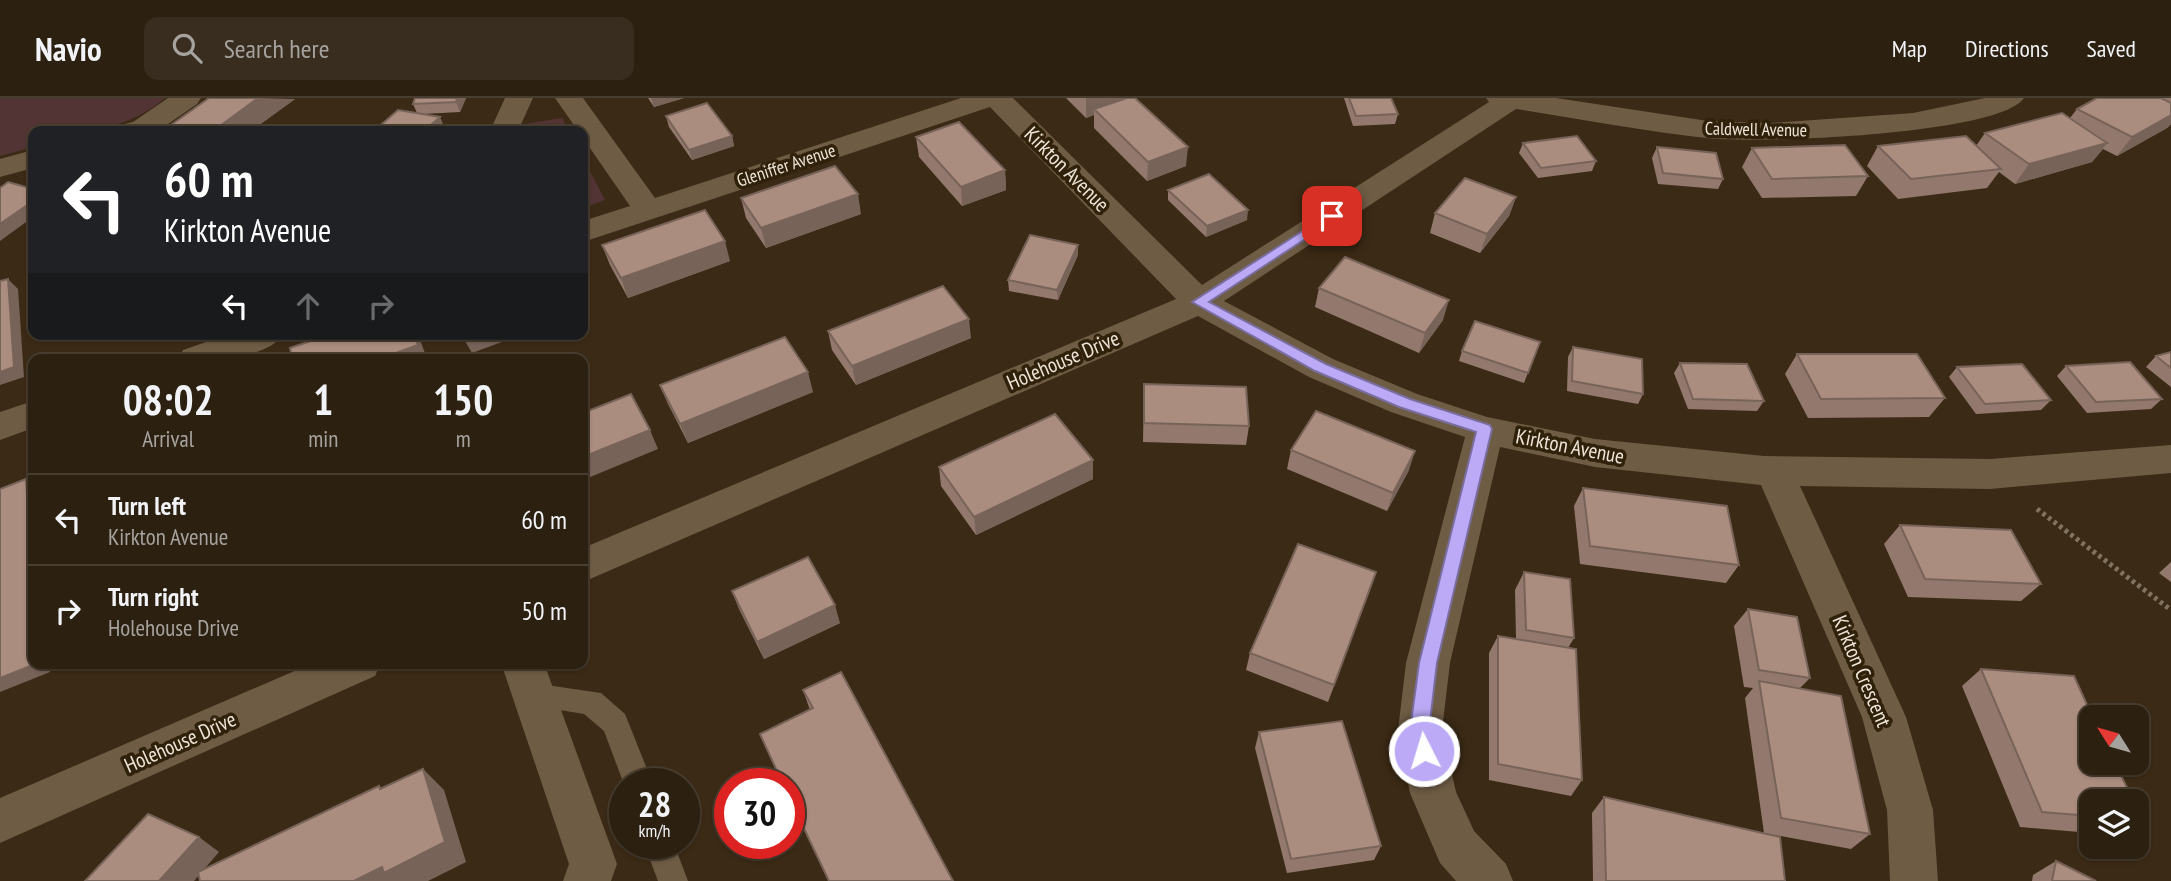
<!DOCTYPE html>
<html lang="en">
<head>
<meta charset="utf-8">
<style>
	:root { --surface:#2c2010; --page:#382d1e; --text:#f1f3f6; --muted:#a6a39f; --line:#483e30 }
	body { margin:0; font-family:"PT Sans Narrow",sans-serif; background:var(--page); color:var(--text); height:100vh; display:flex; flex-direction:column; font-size:26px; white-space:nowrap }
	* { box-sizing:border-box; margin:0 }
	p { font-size:23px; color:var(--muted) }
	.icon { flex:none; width:38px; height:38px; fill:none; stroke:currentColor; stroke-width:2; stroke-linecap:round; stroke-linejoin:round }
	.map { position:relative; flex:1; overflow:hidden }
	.panel { position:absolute; left:28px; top:256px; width:560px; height:315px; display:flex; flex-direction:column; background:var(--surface); border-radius:14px; box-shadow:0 2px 5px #0004,0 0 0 2px var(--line) }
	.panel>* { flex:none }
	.top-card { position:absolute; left:28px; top:28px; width:560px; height:214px; border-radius:14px; box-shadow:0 2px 5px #0004,0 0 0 2px var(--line); background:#202124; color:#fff; overflow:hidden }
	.needle { width:46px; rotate:307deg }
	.buttons { position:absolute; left:2079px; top:607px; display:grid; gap:14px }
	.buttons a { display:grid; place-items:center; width:70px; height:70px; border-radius:14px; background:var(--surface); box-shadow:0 2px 5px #0004,0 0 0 2px var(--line); font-size:35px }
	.speed { position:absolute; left:609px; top:670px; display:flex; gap:14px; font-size:35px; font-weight:700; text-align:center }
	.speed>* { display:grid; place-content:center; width:91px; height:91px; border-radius:50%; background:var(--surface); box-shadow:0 2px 5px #0004,0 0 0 2px var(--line); line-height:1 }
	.speed small { font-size:18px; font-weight:400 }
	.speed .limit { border:10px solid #d22; background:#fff; color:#111 }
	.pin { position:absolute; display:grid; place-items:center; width:60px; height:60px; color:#fff; margin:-30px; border-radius:14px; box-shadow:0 4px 10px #0006 }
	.me { position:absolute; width:77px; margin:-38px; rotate:355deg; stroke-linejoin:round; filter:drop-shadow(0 0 5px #0008) }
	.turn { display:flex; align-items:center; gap:24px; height:147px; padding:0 21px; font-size:32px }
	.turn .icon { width:91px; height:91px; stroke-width:2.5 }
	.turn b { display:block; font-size:49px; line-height:60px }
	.lanes { display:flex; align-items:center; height:66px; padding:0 21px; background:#0003; justify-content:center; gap:35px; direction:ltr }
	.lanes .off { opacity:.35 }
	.eta { display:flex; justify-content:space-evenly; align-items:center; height:119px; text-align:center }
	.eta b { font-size:42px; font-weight:800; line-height:49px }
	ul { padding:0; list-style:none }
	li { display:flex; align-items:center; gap:21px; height:91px; padding:0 21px; border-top:2px solid var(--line) }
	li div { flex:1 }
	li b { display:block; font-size:26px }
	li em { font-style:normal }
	header { display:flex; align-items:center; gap:42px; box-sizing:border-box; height:98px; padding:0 35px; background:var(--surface); border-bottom:2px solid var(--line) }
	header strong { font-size:33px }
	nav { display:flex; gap:38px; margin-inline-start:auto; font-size:24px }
	.search { width:490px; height:63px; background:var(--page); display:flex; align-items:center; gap:18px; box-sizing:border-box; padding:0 24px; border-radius:14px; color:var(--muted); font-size:26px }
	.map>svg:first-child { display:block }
	.green { fill:#533435 }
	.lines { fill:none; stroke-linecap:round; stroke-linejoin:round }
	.path { stroke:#817361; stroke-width:5; stroke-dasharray:3.5 3.5; stroke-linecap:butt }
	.lane { fill:#6e5c45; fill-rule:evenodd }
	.street { fill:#6e5c45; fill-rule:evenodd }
	.wall { fill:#93796d }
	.shaded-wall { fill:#786359 }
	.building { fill:#ab8d7f; stroke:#786359; stroke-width:2 }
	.route { fill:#bcaaf6; stroke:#7a6ea0; stroke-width:2 }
	.labels { text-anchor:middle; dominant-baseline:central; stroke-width:7; stroke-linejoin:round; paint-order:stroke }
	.far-street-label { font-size:18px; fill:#eee4d7; stroke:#30210b }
	.street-label { font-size:21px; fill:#eee4d7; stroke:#30210b }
</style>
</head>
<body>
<header>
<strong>Navio</strong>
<div class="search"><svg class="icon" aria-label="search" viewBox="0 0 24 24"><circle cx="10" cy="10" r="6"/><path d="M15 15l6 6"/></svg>Search here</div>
<nav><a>Map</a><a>Directions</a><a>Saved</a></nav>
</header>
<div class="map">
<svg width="2171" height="783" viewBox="0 0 2171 783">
	<rect width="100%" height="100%" fill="#3b2a15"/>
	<path class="green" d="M0 0H165C123 35 85 33 33 33V49L0 58Z
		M562 20 569 33H521L525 26Z
		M583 60 605 102 583 110Z"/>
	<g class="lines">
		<path class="path" d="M2037 411 2171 512"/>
		<path class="lane" d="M533 585 601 595 625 616 653 686H625V689L604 633 584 616 523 606 519 597 523 588Z
			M644 746H674L688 783H658Z"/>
		<path class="street" d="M168 0H201L197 6 158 33H115L120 27 133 24Z
			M505 0H533L518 33H490Z
			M555 0H583L655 100 961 0H1013L1202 187 1489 4 1486 0H1556L1708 23 1771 25 1913 15 1985 0H2024C1999 37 1755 46 1706 40 1643 33 1579 21 1516 11L1224 203 1333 261 1417 296 1487 319 1595 341 1764 358 1990 361 2171 347V375L1990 391 1800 388 1906 619 1933 712 1938 783H1890L1887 712 1862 619 1761 387 1595 369 1500 349 1450 565 1442 632 1456 694 1474 733 1506 766 1513 783H1456L1440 765 1410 695 1398 632 1406 565 1465 339 1391 314 1309 279 1198 218 583 484V450L1176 201 990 9 583 144V123L630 108 583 40V33H578Z
			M33 52V70L0 79V61Z
			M229 236H283C267 263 206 261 178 261L183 252Z
			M33 303V330L0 342V314Z
			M313 565H381L375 578 0 745V700Z
			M501 565H544L617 766 611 783H563L569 766Z"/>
	</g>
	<path class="wall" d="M466 0 460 14 422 16 417 15 413 6Z
		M648 0H684L654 9Z
		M1066 0H1124L1186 68 1147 83 1094 30V17L1086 20Z
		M1344 0H1391L1398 16 1395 26 1353 28Z
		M2097 0H2171V26L2167 30 2117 58 2103 51 2092 64 2015 86 1999 74 1987 90 1898 101 1867 68 1878 48H1976L1985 35 2070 20 2077 11Z
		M295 1 251 33H171L168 29Z
		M666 18 732 38 734 48 692 62 669 29Z
		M916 39 1005 72 1006 92 962 108 919 59Z
		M1523 45 1596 63 1592 73 1538 80 1519 55Z
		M1657 49 1723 81 1718 91 1658 86 1652 60Z
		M1752 50 1868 78 1856 98 1762 100 1742 69Z
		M1168 92 1247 122 1206 139 1168 102Z
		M1516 99 1509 118 1480 155 1430 135 1435 115Z
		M741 100 861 116 766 150 746 120Z
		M602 147 730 163 628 200 610 167Z
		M1078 157 1058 202 1009 193 1008 182Z
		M1319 190 1443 222 1419 255 1315 209Z
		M828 233 971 240 856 287 832 252Z
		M1540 244 1524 285 1459 263 1462 253Z
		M1573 249 1643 296 1638 306 1567 293 1568 259Z
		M2171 254V289L2146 269 2156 258Z
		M1797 256 1945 300 1929 319 1808 320 1785 276Z
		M1680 265 1764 303 1757 313 1688 311 1674 275Z
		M2066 268 2162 301 2151 311 2087 315 2057 278Z
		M1957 269 2051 302 2041 312 1976 316 1949 279Z
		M1144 286 1249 328 1246 347 1143 344Z
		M660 287 813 294 688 345 668 306Z
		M1291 352 1409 372 1387 413 1287 371Z
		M939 369 1093 381 976 437 941 388Z
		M1583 390 1739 467 1726 485 1580 466 1574 408Z
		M1900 427 2041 486 2021 503 1908 499 1884 446Z
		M2171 464V484L2159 475Z
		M1524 474 1574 540 1568 550 1582 682 1571 698 1489 682V555L1498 538 1516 541 1515 492Z
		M1370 492 1328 604 1246 572 1250 555Z
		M732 493 840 525 764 561 739 511Z
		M1748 511 1810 580 1800 590 1870 736 1851 751 1764 735 1745 600 1753 590 1744 589 1734 528Z
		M1981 571 2091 704V735L2020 729 1962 588Z
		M803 592 953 783 810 612Z
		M1259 634 1381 748 1374 762 1287 775 1255 650Z
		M1604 699 1785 783H1593L1592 715Z
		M2056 763 2096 783H2032L2033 777Z"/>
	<path class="shaded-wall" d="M258 0 295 1 251 33H213Z
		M457 0H466L460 14 456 4Z
		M651 0H684L654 9Z
		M1086 0H1124V7L1094 11V17L1086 20Z
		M2171 17V26L2167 30 2117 58 2132 39Z
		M440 19 446 33H424Z
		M732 38 734 48 692 62 689 52Z
		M2107 45 2092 64 2015 86 2029 66Z
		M1188 49 1186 68 1147 83 1148 64Z
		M1005 72 1006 92 962 108 961 89Z
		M858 96 861 116 766 150 761 130Z
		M1516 99 1509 118 1480 155 1487 136Z
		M33 103V119L0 143V126Z
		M1248 112 1247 122 1206 139 1207 128Z
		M725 143 730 163 628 200 621 180Z
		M1078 147V157L1058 202 1057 192Z
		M8 181 18 191 24 279 0 287V274Z
		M1449 202 1443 222 1419 255 1425 235Z
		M969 221 971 240 856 287 852 268Z
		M129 236H140L132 240Z
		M414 236H418L427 261H379Z
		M461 236H524L472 255Z
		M808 274 813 294 688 345 680 326Z
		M650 332 658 351 583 382V359Z
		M1415 353 1409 372 1387 413 1393 395Z
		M1093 362V381L976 437 974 419Z
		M26 381 33 388V493Z
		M1376 474 1370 492 1328 604 1334 587Z
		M835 507 840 525 764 561 757 544Z
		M38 565H49L50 574 0 594V580Z
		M423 671 444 692 466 764 428 783H354Z
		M199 739 219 754 194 783H159Z"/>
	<path class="building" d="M209 0H258L213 33H186L168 29Z
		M415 0H457L456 4 413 6Z
		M1127 0H1135L1188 49 1148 64 1094 11Z
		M1349 0H1391L1398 16 1356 18Z
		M2097 0H2161L2171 5V17L2132 39 2077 11Z
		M707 5 732 38 689 52 666 18Z
		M398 12 440 19 424 33H374Z
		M2062 15 2107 45 2029 66 1985 35Z
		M959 24 1005 72 961 89 916 39Z
		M1577 38 1596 63 1541 70 1523 45Z
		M1966 38 2001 71 1911 81 1878 48Z
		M1845 47 1868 78 1772 81 1752 50Z
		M1657 49 1716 55 1723 81 1663 75Z
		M835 68 858 96 761 130 741 100Z
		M1209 76 1248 112 1207 128 1168 92Z
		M1465 80 1516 99 1487 136 1435 115Z
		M8 84 33 91V103L0 126V90Z
		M705 112 725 143 621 180 602 147Z
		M1030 137 1078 147 1057 192 1008 182Z
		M1345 159 1449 202 1425 235 1319 190Z
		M8 181 14 269 0 274V183Z
		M943 188 969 221 852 268 828 233Z
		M1475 223 1540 244 1528 275 1462 253Z
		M331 236H414L418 247 379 261H292L290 250Z
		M785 239 808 274 680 326 660 287Z
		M1573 249 1642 261 1643 296 1572 283Z
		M2171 254V270L2156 258Z
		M1797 256H1917L1945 300 1821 301Z
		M2130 264 2162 301 2096 304 2066 268Z
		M1680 265 1747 266 1764 303 1693 301Z
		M2022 266 2051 302 1985 306 1957 269Z
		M1144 286 1246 289 1249 328 1144 325Z
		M631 296 650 332 583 359V315Z
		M1316 313 1415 353 1393 395 1291 352Z
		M1055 316 1093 362 974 419 939 369Z
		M26 381 33 493V565H38L0 580V391Z
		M1583 390 1727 408 1739 467 1590 448Z
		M1900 427 2011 432 2041 486 1925 481Z
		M1298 446 1376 474 1334 587 1250 555Z
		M808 459 835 507 757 544 732 493Z
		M1524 474 1570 481 1574 540 1526 532Z
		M1748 511 1797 519 1810 580 1759 572Z
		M1498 538 1576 551 1582 682 1498 666Z
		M1981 571 2074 578 2093 620H2091V665H2115L2134 704H2091V718L2042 714Z
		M841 574 953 783H829L789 699V686H783L760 636 813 610 803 592Z
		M1759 583 1841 598 1870 736 1781 720Z
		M1342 623 1381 748 1291 761 1259 634Z
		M423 671 445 744 384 775 382 769 354 783H200L198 774 379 688 380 691Z
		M1604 699 1780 739 1785 783H1606Z
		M2137 709 2143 723 2137 722Z
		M148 716 199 739 159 783H85Z
		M2056 763 2096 783H2052Z"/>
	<path class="route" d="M1332 114 1336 115V121L1209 204 1326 266 1410 301 1490 327 1492 331 1437 565 1429 632 1433 653 1431 659 1424 661 1417 659 1410 632 1419 565 1476 334 1399 309 1315 273 1192 204Z"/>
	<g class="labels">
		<g class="far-street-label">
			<text transform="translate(1756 31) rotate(1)">Caldwell Avenue</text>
			<text transform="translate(786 67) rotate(-18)">Gleniffer Avenue</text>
		</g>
		<g class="street-label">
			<text transform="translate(1067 71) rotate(45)">Kirkton Avenue</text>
			<text transform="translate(1063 262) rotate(-23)">Holehouse Drive</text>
			<text transform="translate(1570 348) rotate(11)">Kirkton Avenue</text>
			<text transform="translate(1862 573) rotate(67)">Kirkton Crescent</text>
			<text transform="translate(180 644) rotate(-24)">Holehouse Drive</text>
		</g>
	</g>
</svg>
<div class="buttons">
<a><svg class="needle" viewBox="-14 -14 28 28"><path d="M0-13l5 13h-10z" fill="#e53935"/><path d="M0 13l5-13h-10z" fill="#a6a39f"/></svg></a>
<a><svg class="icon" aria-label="layers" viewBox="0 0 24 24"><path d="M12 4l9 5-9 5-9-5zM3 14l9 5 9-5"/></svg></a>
</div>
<div class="speed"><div>28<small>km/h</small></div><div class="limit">30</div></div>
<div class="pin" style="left:1332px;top:118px;background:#d93025"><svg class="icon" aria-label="arrive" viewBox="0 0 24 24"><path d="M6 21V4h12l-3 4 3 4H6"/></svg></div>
<svg class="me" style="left:1424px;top:653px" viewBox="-20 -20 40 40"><circle r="17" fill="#bcaaf6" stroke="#fff" stroke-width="3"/><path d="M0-11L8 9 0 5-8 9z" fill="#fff"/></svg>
<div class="top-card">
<div class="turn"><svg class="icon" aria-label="left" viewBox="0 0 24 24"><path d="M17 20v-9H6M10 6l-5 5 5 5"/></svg><div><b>60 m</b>Kirkton Avenue</div></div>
<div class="lanes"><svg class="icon" aria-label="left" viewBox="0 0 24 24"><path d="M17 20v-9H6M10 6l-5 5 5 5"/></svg><svg class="icon off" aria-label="ahead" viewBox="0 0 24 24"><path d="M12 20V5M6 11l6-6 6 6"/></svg><svg class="icon off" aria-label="right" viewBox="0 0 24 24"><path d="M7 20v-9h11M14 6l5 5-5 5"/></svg></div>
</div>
<section class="panel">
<div class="eta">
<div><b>08:02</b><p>Arrival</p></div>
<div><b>1</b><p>min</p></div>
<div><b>150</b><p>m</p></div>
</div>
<ul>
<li><svg class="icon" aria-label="left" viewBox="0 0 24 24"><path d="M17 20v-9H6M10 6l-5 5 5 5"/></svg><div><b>Turn left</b><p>Kirkton Avenue</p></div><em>60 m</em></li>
<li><svg class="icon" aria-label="right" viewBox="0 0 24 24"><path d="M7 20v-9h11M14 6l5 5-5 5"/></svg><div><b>Turn right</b><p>Holehouse Drive</p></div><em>50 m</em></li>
</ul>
</section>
</div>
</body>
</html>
